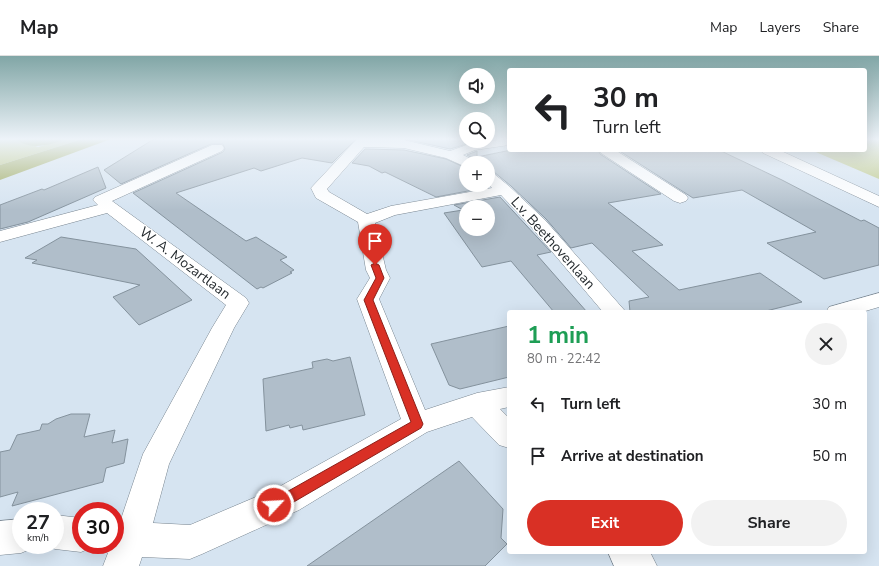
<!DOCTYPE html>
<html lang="en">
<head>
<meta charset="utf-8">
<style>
	:root { --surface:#fff; --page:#f2f2f2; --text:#202124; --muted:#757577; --line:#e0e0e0; --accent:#d93025 }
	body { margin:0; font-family:"Nunito Sans",sans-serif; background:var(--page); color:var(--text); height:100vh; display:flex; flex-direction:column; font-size:15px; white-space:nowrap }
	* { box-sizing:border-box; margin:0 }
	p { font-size:13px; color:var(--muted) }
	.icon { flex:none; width:22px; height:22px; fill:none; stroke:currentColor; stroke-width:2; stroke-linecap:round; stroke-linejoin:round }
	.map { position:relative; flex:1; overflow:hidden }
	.details { position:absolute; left:507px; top:254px; width:360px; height:244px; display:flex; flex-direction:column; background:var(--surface); border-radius:4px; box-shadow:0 4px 16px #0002 }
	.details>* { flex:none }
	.banner { position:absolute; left:507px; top:12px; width:360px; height:84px; border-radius:4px; box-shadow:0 4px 16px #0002; background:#fff; color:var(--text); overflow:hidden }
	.tools { position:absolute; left:459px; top:12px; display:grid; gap:8px }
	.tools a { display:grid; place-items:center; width:36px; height:36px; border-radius:50%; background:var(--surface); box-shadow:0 4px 16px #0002; font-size:20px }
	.speed { position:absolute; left:12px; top:446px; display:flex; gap:8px; font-size:20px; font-weight:700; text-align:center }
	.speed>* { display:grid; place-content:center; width:52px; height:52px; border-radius:50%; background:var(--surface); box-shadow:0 4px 16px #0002; line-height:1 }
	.speed small { font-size:10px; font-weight:400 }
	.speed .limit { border:6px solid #d22; background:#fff; color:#111 }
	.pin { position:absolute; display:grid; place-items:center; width:34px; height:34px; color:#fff; margin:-41px -17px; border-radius:50% 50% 50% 0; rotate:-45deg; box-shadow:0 0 4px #0007 }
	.pin .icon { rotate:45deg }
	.me { position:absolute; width:44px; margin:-22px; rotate:65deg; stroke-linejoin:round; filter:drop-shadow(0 0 3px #0008) }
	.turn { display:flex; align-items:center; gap:14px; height:84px; padding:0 20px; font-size:18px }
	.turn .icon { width:52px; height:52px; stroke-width:2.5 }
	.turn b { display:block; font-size:28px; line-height:34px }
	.round { display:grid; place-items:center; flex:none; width:42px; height:42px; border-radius:21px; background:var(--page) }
	.headline { display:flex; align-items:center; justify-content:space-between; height:68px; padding:0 20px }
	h1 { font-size:24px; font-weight:700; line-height:30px; color:#1e9e55 }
	.action { display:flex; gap:8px; margin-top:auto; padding:8px 20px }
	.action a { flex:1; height:46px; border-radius:24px; background:var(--accent); color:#fff; font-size:16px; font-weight:700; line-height:46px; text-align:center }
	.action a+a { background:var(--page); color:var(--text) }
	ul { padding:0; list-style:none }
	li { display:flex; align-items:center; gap:12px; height:52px; padding:0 20px }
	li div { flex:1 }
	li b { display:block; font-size:15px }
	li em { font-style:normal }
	header { display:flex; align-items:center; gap:24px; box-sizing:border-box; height:56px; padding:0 20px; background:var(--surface); border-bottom:1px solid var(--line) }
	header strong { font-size:19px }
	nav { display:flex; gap:22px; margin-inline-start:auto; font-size:14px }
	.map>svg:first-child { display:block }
	.green { fill:#bac57d }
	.forest { fill:#9ba758 }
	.building { fill:#b0beca; stroke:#84929d; fill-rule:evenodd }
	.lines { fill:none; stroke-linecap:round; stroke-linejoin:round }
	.minor-casing { stroke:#788590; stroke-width:1 }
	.minor { fill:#fff; fill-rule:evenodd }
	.route { fill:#d93025; stroke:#8d1f18 }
	.labels { text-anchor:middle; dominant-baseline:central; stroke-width:3; stroke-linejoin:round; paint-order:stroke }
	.street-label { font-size:14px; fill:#242a2e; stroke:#fff }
</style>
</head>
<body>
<header>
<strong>Map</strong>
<nav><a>Map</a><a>Layers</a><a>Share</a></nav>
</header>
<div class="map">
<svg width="879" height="510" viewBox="0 0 879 510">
	<rect width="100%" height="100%" fill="#d6e4f1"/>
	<path class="green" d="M3 83H17L38 91 66 83H82L0 109V84Z
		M865 83H879V123L811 94H865Z"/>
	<path class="forest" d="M16 83H66C51 89 29 95 16 83Z
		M82 83H111L0 124V109Z"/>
	<path class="building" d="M154 83H356L332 107 302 102 261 115 254 112 176 137 246 185 256 181 287 201 280 204 294 214 290 216 292 217 263 232 261 231 257 233 133 137 223 96 225 93 223 88H211L121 128 104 114Z
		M405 83H466V85H477L450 93Z
		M365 93 404 94 446 103 466 112V129H487L489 131 436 141 385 116 382 117 369 110 352 107Z
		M511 94H598L600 98 661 138 608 147 663 189 632 195 679 234 760 217 802 246 762 256H630L629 245 649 241 592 187 571 192 546 163 511 130 494 116 488 115V107H476L474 103 467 99 477 95V101Z
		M618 94H719L782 124 861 165 864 164 879 172V209L824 223 767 187 816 176 742 134 693 142Z
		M98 111 106 132 28 166 0 173V149L42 133 44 134Z
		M500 141 551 196 537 199 587 256H554L511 205 482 211 444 157 463 154 454 149ZM466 151H488V173H466Z
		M61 181 136 193 192 244 139 269 113 241 140 229 32 207 37 204 25 202Z
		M509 270V321L460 333 449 329 431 288Z
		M350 301 365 359 303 374 302 369 290 372 289 369 266 375 263 323 313 312 312 306 327 303 333 305Z
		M71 358H90L84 381 115 374 112 387 128 383 124 407 106 412 103 426 12 450 18 436 0 441V396L10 394 17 379 40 374 42 368H48L56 363Z
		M459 405 503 453 501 482 507 488 485 510H307Z"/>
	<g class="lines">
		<g class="minor-casing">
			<path id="minor" d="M361 83 404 84 450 95 472 87 509 83V89L475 94 463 99 473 104 475 107H466V111L446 102 404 92 364 91 327 133 329 136 367 158 391 150 492 132 488 128V116L493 117 510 131 545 164 626 256H603L532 172 501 139 395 159 375 167 386 214 390 222 379 243 425 354 477 337 509 331V351L500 353 509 362V392L499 389 472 361 427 376 299 454 202 498 190 503 142 501 139 510H103L108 497 103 495 100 489H115V466H120L143 398 212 272 226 249 107 157 0 186V175L98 149 93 144 95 141 212 89H222L224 92 222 95 112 145 246 242 249 247 234 272 169 408 153 467 190 469 277 432 401 363 357 243 370 222 366 214 358 166 316 142 311 132 356 84Z
				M599 94H615L686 139 688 142 686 145 680 147 674 145 601 97Z
				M761 94H779L879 140V151L763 97Z
				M879 237V251L862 256H826L829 251Z
				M55 459 81 462V489H94L93 491 81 496 55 493 46 489H55Z
				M21 463V489H34L33 492 21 497 0 499V465Z
				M608 496H650L657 510H614Z"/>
		</g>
		<use href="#minor" class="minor"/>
	</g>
	<linearGradient id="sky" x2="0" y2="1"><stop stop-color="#81a6a6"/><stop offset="0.54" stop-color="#edf3f9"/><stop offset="1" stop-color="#edf3f9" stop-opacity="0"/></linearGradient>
	<rect width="879" height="154" fill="url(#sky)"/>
	<path class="route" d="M375 207 379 209 384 222 373 244 423 368 421 372 292 447 274 455 269 453 267 449 269 444 283 438 411 366 364 244 376 222 371 209Z"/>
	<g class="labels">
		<g class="street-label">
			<text transform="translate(553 187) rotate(48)">L.v. Beethovenlaan</text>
			<text transform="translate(185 207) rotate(37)">W. A. Mozartlaan</text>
		</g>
	</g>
</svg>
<div class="tools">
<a><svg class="icon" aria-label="sound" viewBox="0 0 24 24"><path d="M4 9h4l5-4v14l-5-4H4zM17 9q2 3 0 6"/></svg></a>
<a><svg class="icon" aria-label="search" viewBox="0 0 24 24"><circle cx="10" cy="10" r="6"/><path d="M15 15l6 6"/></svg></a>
<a>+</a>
<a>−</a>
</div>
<div class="speed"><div>27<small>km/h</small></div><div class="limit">30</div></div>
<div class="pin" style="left:375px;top:209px;background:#d93025"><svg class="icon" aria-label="arrive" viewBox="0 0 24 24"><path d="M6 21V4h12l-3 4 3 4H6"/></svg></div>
<svg class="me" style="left:274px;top:449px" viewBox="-20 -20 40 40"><circle r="17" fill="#d93025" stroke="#fff" stroke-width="3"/><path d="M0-11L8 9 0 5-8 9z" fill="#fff"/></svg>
<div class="banner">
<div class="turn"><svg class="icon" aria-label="left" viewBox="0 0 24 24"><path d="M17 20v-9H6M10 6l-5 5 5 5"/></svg><div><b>30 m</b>Turn left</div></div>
</div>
<section class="details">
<div class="headline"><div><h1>1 min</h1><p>80 m · 22:42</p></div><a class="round"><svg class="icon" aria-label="close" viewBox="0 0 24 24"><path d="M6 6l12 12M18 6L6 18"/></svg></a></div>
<ul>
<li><svg class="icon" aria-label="left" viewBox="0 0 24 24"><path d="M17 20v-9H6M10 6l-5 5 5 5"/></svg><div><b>Turn left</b></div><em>30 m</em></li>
<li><svg class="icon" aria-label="arrive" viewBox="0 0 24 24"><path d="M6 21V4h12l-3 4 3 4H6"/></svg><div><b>Arrive at destination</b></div><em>50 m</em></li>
</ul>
<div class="action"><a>Exit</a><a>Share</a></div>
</section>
</div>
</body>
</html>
